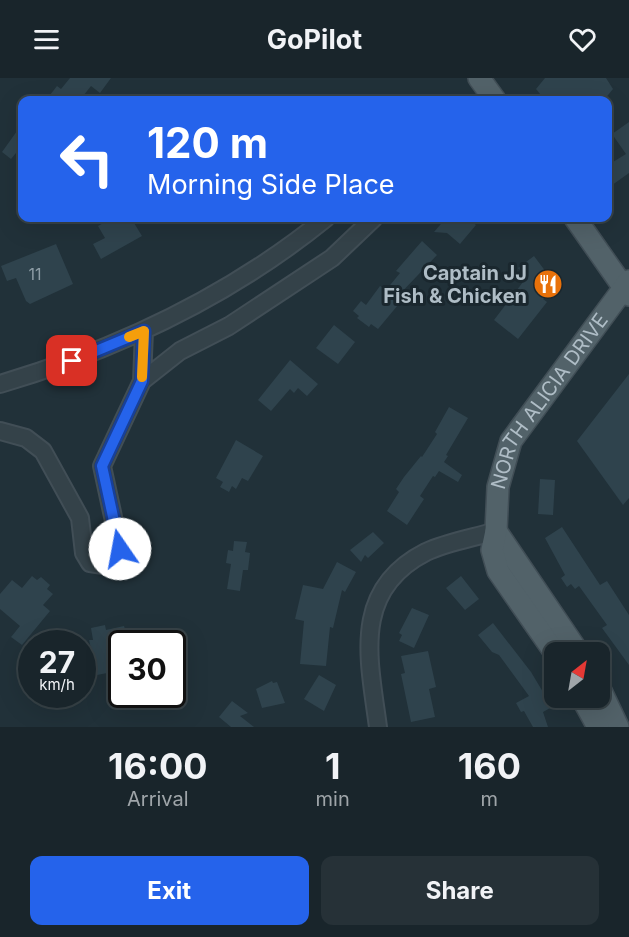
<!DOCTYPE html>
<html lang="en">
<head>
<meta charset="utf-8">
<style>
	:root { --surface:#19252b; --page:#263137; --text:#f1f3f6; --muted:#9fa5a9; --line:#374247; --accent:#2563eb }
	body { margin:0; font-family:Inter,sans-serif; background:var(--page); color:var(--text); height:100vh; display:flex; flex-direction:column; font-size:22px; white-space:nowrap }
	* { box-sizing:border-box; margin:0 }
	p { font-size:20px; color:var(--muted) }
	.icon { flex:none; width:33px; height:33px; fill:none; stroke:currentColor; stroke-width:2; stroke-linecap:round; stroke-linejoin:round }
	.map { position:relative; height:649px; overflow:hidden }
	.drawer { display:flex; flex-direction:column; background:var(--surface); flex:1 }
	.drawer>* { flex:none }
	.banner { position:absolute; left:18px; top:18px; width:594px; height:126px; border-radius:12px; box-shadow:0 6px 24px #0002,0 0 0 2px var(--line); background:#2563eb; color:#fff; overflow:hidden }
	.needle { width:39px; rotate:31deg }
	.tools { position:absolute; left:544px; top:564px; display:grid; gap:12px }
	.tools a { display:grid; place-items:center; width:66px; height:66px; border-radius:12px; background:var(--surface); box-shadow:0 6px 24px #0002,0 0 0 2px var(--line); font-size:30px }
	.speed { position:absolute; left:18px; top:552px; display:flex; gap:12px; font-size:30px; font-weight:700; text-align:center }
	.speed>* { display:grid; place-content:center; width:78px; height:78px; border-radius:50%; background:var(--surface); box-shadow:0 6px 24px #0002,0 0 0 2px var(--line); line-height:1 }
	.speed small { font-size:15px; font-weight:400 }
	.speed .limit { border:3px solid #111; border-radius:9px; background:#fff; color:#111 }
	.pin { position:absolute; display:grid; place-items:center; width:51px; height:51px; color:#fff; margin:-26px; border-radius:12px; box-shadow:0 3px 9px #0006 }
	.me { position:absolute; width:66px; margin:-33px; rotate:348deg; stroke-linejoin:round; filter:drop-shadow(0 0 4px #0008) }
	.turn { display:flex; align-items:center; gap:21px; height:126px; padding:0 30px; font-size:27px }
	.turn .icon { width:78px; height:78px; stroke-width:2.5 }
	.turn b { display:block; font-size:42px; line-height:51px }
	.eta { display:flex; justify-content:space-evenly; align-items:center; height:102px; text-align:center }
	.eta b { font-size:36px; font-weight:700; line-height:42px }
	.button { display:flex; gap:12px; margin-top:auto; padding:12px 30px }
	.button a { flex:1; height:69px; border-radius:12px; background:var(--accent); color:#fff; font-size:24px; font-weight:700; line-height:69px; text-align:center }
	.button a+a { background:var(--page); color:var(--text) }
	header { display:flex; justify-content:space-between; align-items:center; height:78px; padding:0 30px; background:var(--surface); font-size:27px; font-weight:700 }
	.map>svg:first-child { display:block }
	.building { fill:#2f434d }
	.lines { fill:none; stroke-linecap:round; stroke-linejoin:round }
	.minor-casing { stroke:#414e56; stroke-width:20 }
	.major-casing { stroke:#414e56; stroke-width:24 }
	.minor { stroke:#344249; stroke-width:16 }
	.major { stroke:#526269; stroke-width:21 }
	.route-casing { stroke:#184099; stroke-width:15 }
	.route { stroke:#2563eb; stroke-width:10 }
	.slow { stroke:#f59e0b; stroke-width:10 }
	.labels { text-anchor:middle; dominant-baseline:central; stroke-width:6; stroke-linejoin:round; paint-order:stroke }
	.number-label { font-size:16px; fill:#8e9da6 }
	.poi-label { font-size:20px; font-weight:bold; fill:#afbdc6; stroke:#1a272e; text-anchor:end }
	.street-label { font-size:20px; fill:#afbdc6; stroke:#1a272e }
</style>
</head>
<body>
<header><svg class="icon" aria-label="menu" viewBox="0 0 24 24"><path d="M4 6h16M4 12h16M4 18h16"/></svg>GoPilot<svg class="icon" aria-label="heart" viewBox="0 0 24 24"><path d="M12 20l-8-8c-3-5 5-10 8-4 3-6 11-1 8 4z"/></svg></header>
<div class="map">
<svg width="629" height="649" viewBox="0 0 629 649">
	<rect width="100%" height="100%" fill="#213139"/>
	<path class="building" d="M70 0H111L100 15 91 8 80 22H52L54 20 50 17 57 8 61 11Z
		M545 0H606L613 11 604 22H545L536 11Z
		M629 44V95L608 110V87L626 76 612 56Z
		M22 46V80L16 75 11 81 2 74Z
		M113 140H131L142 158 101 181 93 166 105 160 98 148Z
		M446 140H467L476 147 460 166 447 155 434 154Z
		M422 163 437 177 398 218 403 221 378 251 371 246 369 249 357 240 359 238 353 233 361 223 366 227 380 208 386 212 400 195 396 193Z
		M56 166 73 206 30 226 26 223 16 200 7 203 1 188Z
		M534 178 558 210 543 221 547 224 518 261 494 242 526 200 518 190Z
		M334 247 355 264 338 286 316 270Z
		M290 282 318 306 307 318 298 310 294 315 290 311 271 333 258 322Z
		M629 296V420L623 427 577 363Z
		M449 329 468 340 446 377 448 378 444 384 462 397 458 404 439 393 435 399 433 398 420 418 424 421 407 447 387 433 399 414 396 411 404 399 421 378 422 379 437 356 435 354Z
		M236 362 263 378 248 403 242 400 236 411 232 408 229 414 220 409 223 404 216 400Z
		M540 401 555 402 553 437 538 436Z
		M562 449 600 507 607 503 629 537V587L602 550 607 547 579 508 575 511 571 506 567 509 561 500 565 497 545 460Z
		M373 454 384 465 368 480 365 477 361 484 350 472Z
		M234 463 247 464 245 474 250 475 248 492H243L240 513 227 511 231 486 226 485 228 472 233 473Z
		M337 484 356 494 345 514 342 512 333 550 330 549 326 588 300 586 304 543 295 541 303 507 323 511Z
		M32 498 37 502 41 499 50 507 47 511 53 516 43 527 50 533 22 567 11 559 20 548 0 531V516L12 502 22 510Z
		M461 498 479 521 465 532 446 510Z
		M412 530 429 537 414 570 399 563 402 557 399 555Z
		M493 545 531 594 552 629 543 634 548 649H533L524 633 521 634 516 625 529 618 499 577 492 574 478 557Z
		M105 547 106 552 124 548 125 551 134 550 137 564 122 566V572L113 574 117 593 97 597 89 562H93L91 550Z
		M428 573 436 609 429 611 435 639 411 644 401 596 405 595 401 578Z
		M319 597 336 607 324 633 304 621Z
		M272 603 273 605 277 604 285 625 262 630 256 611Z
		M232 623 248 635 240 638 254 649H231L219 639Z"/>
	<g class="lines">
		<g class="minor-casing">
			<path id="minor" d="M142 303 180 273 229 248 332 180 374 140
				M0 306C118 271 230 218 326 140
				M0 353 26 360 43 373 80 440 84 475 90 485 103 487 114 483 120 471 102 388 142 303 144 253
				M378 649C369 581 351 512 426 474 447 464 473 460 496 453"/>
		</g>
		<g class="major-casing">
			<g id="major">
				<path d="M479 0 495 22"/>
				<path d="M575 140 629 217"/>
				<path d="M496 453 578 574"/>
				<path id="s1" d="M555 575 498 493 492 472 496 453 498 409 511 363 629 203"/>
				<path d="M600 611 618 649"/>
				<path d="M582 620 598 649"/>
			</g>
		</g>
		<use href="#minor" class="minor"/>
		<use href="#major" class="major"/>
	</g>
	<g class="lines">
		<g class="route-casing">
			<path id="route" d="M72 283 144 253 142 303 102 388 120 471"/>
		</g>
		<use href="#route" class="route"/>
		<path class="slow" d="M129 259 144 253 142 299"/>
	</g>
	<defs>
		<g id="restaurant-disc" transform="scale(1.5)"><circle r="9.5" fill="#e8710a" stroke="#1a272e"/><path d="M-5-6h1v4h1v-4h1v4h1v-4h1v5L-1.5 .5V6h-2V.5L-5-1ZM5-6V6H3V1.5H1.5Q1.5-4 5-6Z" fill="#fff"/></g>
	</defs>
	<g fill-rule="evenodd">
		<use href="#restaurant-disc" x="548" y="206"/>
	</g>
	<g class="labels">
		<g class="number-label">
			<text x="35" y="196">11</text>
		</g>
		<g class="poi-label">
			<text x="527" y="195">Captain JJ<tspan x="527" dy="23">Fish &amp; Chicken</tspan></text>
		</g>
		<g class="street-label">
			<text stroke="none"><textPath href="#s1" startOffset="286">NORTH ALICIA DRIVE</textPath></text>
		</g>
	</g>
</svg>
<div class="tools">
<a><svg class="needle" viewBox="-14 -14 28 28"><path d="M0-13l5 13h-10z" fill="#e53935"/><path d="M0 13l5-13h-10z" fill="#9fa5a9"/></svg></a>
</div>
<div class="speed"><div>27<small>km/h</small></div><div class="limit">30</div></div>
<div class="pin" style="left:72px;top:283px;background:#d93025"><svg class="icon" aria-label="arrive" viewBox="0 0 24 24"><path d="M6 21V4h12l-3 4 3 4H6"/></svg></div>
<svg class="me" style="left:120px;top:471px" viewBox="-20 -20 40 40"><circle r="19" fill="#fff"/><path d="M0-13L10 11 0 6-10 11z" fill="#2563eb"/></svg>
<div class="banner">
<div class="turn"><svg class="icon" aria-label="left" viewBox="0 0 24 24"><path d="M17 20v-9H6M10 6l-5 5 5 5"/></svg><div><b>120 m</b>Morning Side Place</div></div>
</div>
</div>
<section class="drawer">
<div class="eta">
<div><b>16:00</b><p>Arrival</p></div>
<div><b>1</b><p>min</p></div>
<div><b>160</b><p>m</p></div>
</div>
<div class="button"><a>Exit</a><a>Share</a></div>
</section>
</body>
</html>
